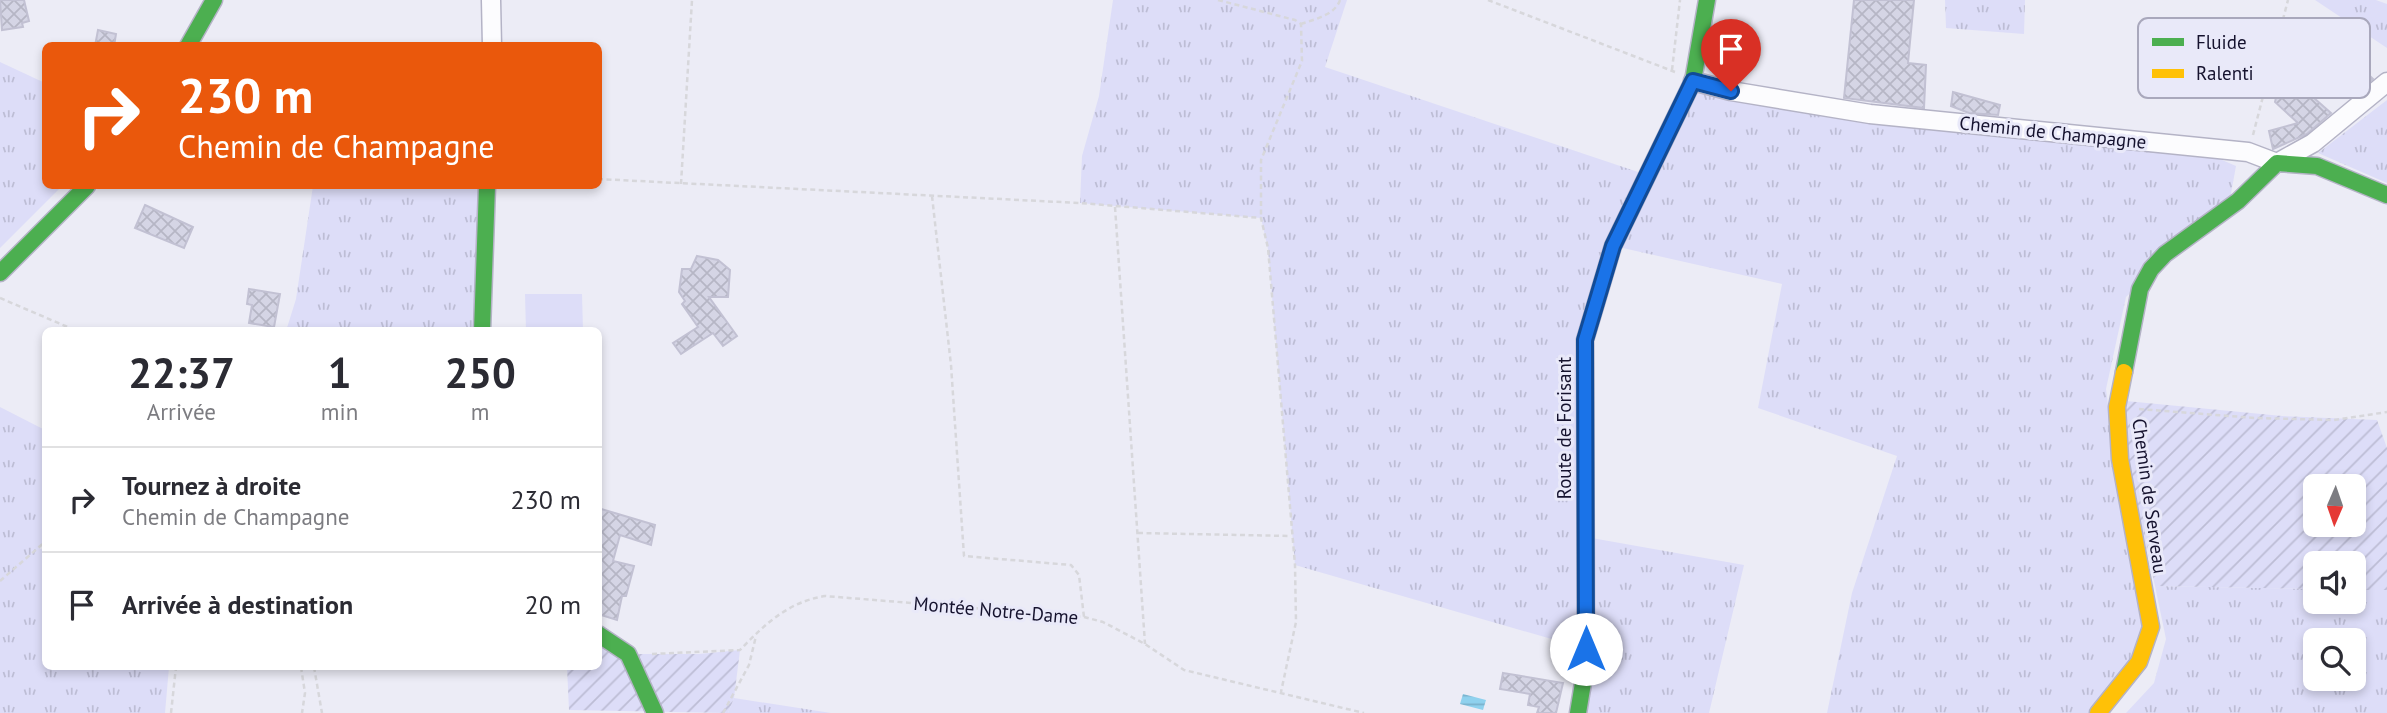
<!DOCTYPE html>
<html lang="fr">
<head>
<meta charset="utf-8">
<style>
	:root { --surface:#fff; --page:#f7f7f7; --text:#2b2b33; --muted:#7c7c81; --line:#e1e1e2 }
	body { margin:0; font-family:"PT Sans",sans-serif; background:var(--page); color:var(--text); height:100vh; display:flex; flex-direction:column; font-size:26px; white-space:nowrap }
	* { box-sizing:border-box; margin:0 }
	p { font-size:23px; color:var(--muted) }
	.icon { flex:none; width:38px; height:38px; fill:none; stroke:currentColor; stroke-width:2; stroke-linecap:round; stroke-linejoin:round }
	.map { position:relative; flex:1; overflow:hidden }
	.sheet { position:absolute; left:42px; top:327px; width:560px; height:343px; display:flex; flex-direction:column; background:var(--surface); border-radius:10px; box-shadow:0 4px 10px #0003 }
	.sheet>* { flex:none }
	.banner { position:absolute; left:42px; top:42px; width:560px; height:147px; border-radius:10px; box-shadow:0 4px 10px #0003; background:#ea580c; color:#fff; overflow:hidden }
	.needle { width:46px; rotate:182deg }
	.controls { position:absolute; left:2303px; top:474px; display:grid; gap:14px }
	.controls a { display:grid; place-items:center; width:63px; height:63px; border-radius:10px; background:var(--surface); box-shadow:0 4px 10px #0003; font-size:35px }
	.pin { position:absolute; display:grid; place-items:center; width:60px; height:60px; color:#fff; margin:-72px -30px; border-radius:50% 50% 50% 0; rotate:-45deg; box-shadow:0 0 7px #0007 }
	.pin .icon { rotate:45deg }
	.me { position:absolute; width:77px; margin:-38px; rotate:0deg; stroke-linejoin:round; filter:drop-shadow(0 0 5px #0008) }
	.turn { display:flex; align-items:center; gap:24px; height:147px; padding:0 21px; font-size:32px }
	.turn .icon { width:91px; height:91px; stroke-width:2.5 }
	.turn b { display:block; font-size:49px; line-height:60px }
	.eta { display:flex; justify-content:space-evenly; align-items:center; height:119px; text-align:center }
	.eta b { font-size:42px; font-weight:600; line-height:49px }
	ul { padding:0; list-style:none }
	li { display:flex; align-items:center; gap:21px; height:105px; padding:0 21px; border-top:2px solid var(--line) }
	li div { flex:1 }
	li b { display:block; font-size:26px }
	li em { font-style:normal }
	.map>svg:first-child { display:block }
	.grass { fill:url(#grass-tufts); fill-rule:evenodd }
	.garden { fill:url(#garden-furrows); fill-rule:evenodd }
	.pitch { fill:#ddddf8 }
	.water { fill:url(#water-rules) }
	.building { fill:url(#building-cross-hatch); stroke:#c2c1d3; stroke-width:2 }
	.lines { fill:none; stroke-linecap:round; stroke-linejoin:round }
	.street-casing { stroke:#b4b3c6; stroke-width:21 }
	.fast-casing { stroke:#b4b3c6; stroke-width:19 }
	.slow-casing { stroke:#b4b3c6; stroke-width:19 }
	.path { stroke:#d7d7db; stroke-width:2.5; stroke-dasharray:5 3.5; stroke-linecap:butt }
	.street { stroke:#fcfcfe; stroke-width:18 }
	.fast { stroke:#4caf50; stroke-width:16 }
	.slow { stroke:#ffc107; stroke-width:16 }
	.route-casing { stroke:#114b97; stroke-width:18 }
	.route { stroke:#1a73e8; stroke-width:12 }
	.labels { text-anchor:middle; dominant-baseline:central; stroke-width:6; stroke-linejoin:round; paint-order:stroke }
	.street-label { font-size:19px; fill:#15122e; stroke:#e9e9f9 }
	.key { fill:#e9e9f9; stroke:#a9a8bc; stroke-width:2 }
	.key-label { font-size:19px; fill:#15122e }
</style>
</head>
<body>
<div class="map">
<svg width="2387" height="713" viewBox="0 0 2387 713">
	<defs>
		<pattern id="grass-tufts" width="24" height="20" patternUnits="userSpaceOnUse" patternTransform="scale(1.75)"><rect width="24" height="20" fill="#ddddf8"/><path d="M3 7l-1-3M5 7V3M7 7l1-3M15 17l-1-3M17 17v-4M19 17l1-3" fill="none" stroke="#bdbdd5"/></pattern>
		<pattern id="garden-furrows" width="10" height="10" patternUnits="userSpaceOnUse" patternTransform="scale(1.75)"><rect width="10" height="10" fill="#ddddf8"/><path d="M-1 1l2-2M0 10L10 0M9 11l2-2" fill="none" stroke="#bdbdd5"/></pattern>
		<pattern id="water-rules" width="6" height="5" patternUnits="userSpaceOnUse" patternTransform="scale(1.75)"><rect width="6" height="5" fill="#8fd1ee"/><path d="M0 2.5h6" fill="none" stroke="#7ab2cc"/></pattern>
		<pattern id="building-cross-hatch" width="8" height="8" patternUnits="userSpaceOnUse" patternTransform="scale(1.75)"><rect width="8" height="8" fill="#d5d5e5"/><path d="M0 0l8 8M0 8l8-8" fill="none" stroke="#b6b6c5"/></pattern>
	</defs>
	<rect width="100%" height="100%" fill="#ececf6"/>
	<path class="grass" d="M1113 0H1347L1325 67 1647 175 1693 81 1731 91 2187 145 2236 166 2230 199 2126 297 2106 389 2115 458 2151 627 2098 713H1827L1852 593 1897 456 1758 408 1782 284 1614 246 1585 340 1586 537 1744 565 1709 713H1578L1586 649 1295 565 1268 249 1261 218 1080 203 1082 156 1099 96Z
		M1945 0H2025L2024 34 1946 28Z
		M2315 0H2376L2387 4V48Z
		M0 62 45 83 46 186H62L0 248Z
		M2387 100V183L2318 153Z
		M313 186H487L482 331H286L296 299Z
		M0 407 45 430V542L39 548 45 551 46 667H169L165 713H0Z
		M2155 586 2315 589V602H2354V590H2387V713H2126L2154 683 2166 639ZM2315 640H2354V679H2315Z
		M734 698 831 713H728Z"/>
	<path class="garden" d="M2126 401 2282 416 2377 420 2387 448V590H2354V564H2315V589L2155 586 2122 438ZM2315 486H2354V525H2315Z
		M599 634 628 654H699L740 650 734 698 728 713 569 710 567 667H598Z"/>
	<path class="pitch" d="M525 294H582L583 331H526Z"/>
	<path class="water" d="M1463 694 1486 700 1483 710 1460 704Z"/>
	<path class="building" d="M0 0H24L29 21 22 23 23 27 2 30Z
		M1854 0H1914L1908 63 1926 65 1924 108 1844 98Z
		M98 30 116 34 114 46H95Z
		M2343 50 2373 79 2360 90 2331 65Z
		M2289 76 2331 113 2307 134 2273 149 2269 131 2298 123 2275 102 2278 89Z
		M1953 92 2000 105 1998 115 1969 113 1951 106Z
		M145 205 193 227 184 248 135 228Z
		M697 256 718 260 730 270 728 297H709L737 336 723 346 713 333 681 354 673 343 698 327 682 304 685 301 679 292 682 269H691Z
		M249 289 280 294 274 327 249 323 252 305 247 304Z
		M598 508 655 525 651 545 620 535 613 561 634 566 626 596H622L617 620 598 614Z
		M1503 673 1563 683 1556 713H1537L1539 707 1528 705 1530 694 1500 689Z"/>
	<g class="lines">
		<g class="street-casing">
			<path id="street" d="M491 0 492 46
				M1693 81 1731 91 1870 114 2248 152 2277 163 2313 143 2387 82"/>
		</g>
		<g class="fast-casing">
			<path id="fast" d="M188 46 214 0
				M0 273 87 186
				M482 331 487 186
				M2124 372 2140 289 2151 269 2165 254 2238 201 2277 163 2317 166 2387 195
				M598 634 628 654 655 713
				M1578 713 1586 665 1585 340 1613 246 1693 81 1707 0"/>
		</g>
		<g class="slow-casing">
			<path id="slow" d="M2098 713 2139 662 2151 627 2120 459 2117 407 2124 372"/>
		</g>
		<path class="path" d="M1218 0 1295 20 1301 24 1302 61 1261 160V218
			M1488 0 1675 72
			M1301 24C1315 19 1335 15 1340 0
			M1672 70 1680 0
			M2253 135 2288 0
			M598 179 1080 203 1261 218 1268 248 1295 565 1296 622 1281 692
			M681 184 692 0
			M932 196 951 365 964 556 1071 565 1079 575 1084 617
			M1115 207 1145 644
			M0 298 77 331
			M2139 409 2255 418 2334 420 2387 412
			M1138 533 1291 536
			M0 581 46 541
			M652 654 740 650C765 624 788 602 825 596L1084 617 1103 622 1145 644 1184 670 1364 713
			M301 667 305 693 302 713
			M314 667 322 713
			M171 713 176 667
			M723 713 749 665 756 636"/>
		<use href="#street" class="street"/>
		<use href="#fast" class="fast"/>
		<use href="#slow" class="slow"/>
	</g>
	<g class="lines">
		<g class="route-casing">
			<path id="route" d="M1586 649 1585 340 1613 246 1693 81 1731 91"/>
		</g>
		<use href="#route" class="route"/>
	</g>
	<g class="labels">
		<g class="street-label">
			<text transform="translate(2053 132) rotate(6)">Chemin de Champagne</text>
			<text transform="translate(1564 428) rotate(-90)">Route de Forisant</text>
			<text transform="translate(2150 496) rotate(82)">Chemin de Serveau</text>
			<text transform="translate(996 610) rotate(5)">Montée Notre-Dame</text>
		</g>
	</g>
	<rect x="2138" y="18" width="232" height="80" rx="10" class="key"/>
	<rect x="2152" y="38" width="32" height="8" fill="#4caf50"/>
	<rect x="2152" y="69" width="32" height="9" fill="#ffc107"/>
	<g class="key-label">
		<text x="2196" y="49">Fluide</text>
		<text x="2196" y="80">Ralenti</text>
	</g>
</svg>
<div class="controls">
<a><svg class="needle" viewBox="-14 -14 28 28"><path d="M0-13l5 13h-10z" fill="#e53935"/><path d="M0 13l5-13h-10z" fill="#7c7c81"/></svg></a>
<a><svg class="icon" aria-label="sound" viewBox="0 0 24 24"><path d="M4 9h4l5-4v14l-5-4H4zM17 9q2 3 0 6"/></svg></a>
<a><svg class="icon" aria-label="search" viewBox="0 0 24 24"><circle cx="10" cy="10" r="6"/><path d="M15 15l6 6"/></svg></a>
</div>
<div class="pin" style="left:1731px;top:91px;background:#d93025"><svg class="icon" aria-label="arrive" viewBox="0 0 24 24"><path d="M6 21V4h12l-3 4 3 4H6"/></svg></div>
<svg class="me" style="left:1586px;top:649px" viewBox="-20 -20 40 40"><circle r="19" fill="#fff"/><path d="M0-13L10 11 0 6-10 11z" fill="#1a73e8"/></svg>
<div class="banner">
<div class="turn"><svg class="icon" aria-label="right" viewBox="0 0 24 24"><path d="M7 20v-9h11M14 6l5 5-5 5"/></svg><div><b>230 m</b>Chemin de Champagne</div></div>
</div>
<section class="sheet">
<div class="eta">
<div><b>22:37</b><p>Arrivée</p></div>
<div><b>1</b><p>min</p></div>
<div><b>250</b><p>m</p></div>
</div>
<ul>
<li><svg class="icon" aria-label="right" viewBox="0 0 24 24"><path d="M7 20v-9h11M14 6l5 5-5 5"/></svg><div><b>Tournez à droite</b><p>Chemin de Champagne</p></div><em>230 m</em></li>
<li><svg class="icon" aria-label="arrive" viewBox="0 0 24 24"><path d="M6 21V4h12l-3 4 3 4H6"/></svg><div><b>Arrivée à destination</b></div><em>20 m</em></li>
</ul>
</section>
</div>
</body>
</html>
